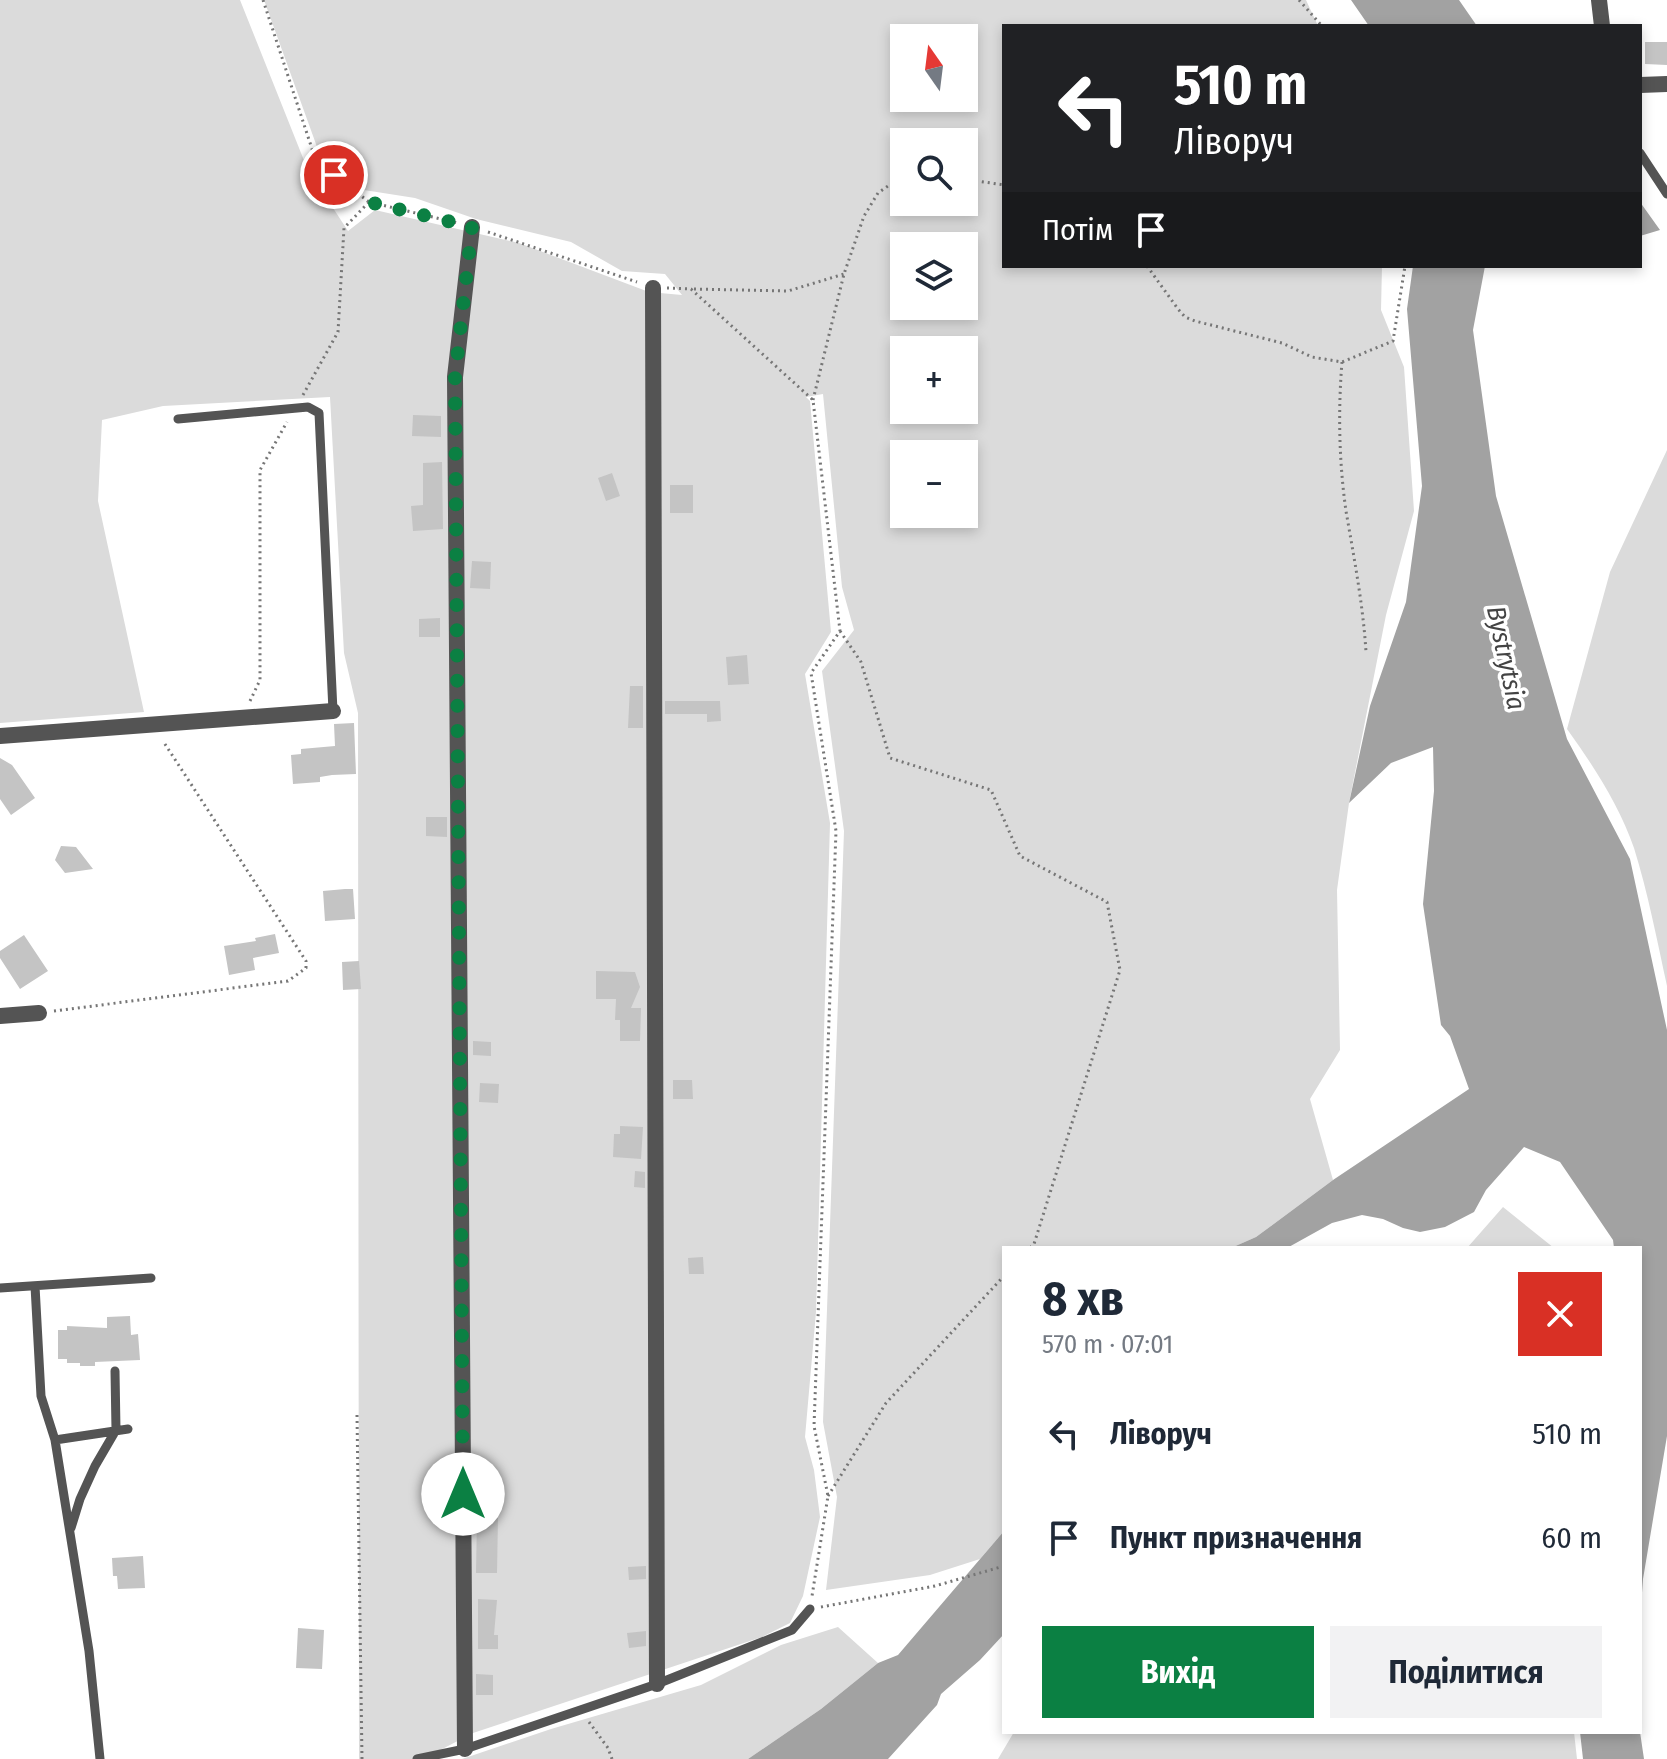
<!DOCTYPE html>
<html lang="uk">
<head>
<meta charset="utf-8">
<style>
	:root { --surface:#fff; --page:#f2f2f3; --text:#1f2937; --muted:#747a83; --accent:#0b8043 }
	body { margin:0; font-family:"Fira Sans Condensed",sans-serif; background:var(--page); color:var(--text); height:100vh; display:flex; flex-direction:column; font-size:30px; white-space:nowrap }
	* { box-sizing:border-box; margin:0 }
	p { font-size:26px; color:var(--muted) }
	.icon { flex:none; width:44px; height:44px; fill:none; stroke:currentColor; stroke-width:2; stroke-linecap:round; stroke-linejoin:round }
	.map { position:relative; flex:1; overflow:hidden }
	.panel { position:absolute; left:1002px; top:1246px; width:640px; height:488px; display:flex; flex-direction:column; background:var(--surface); border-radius:0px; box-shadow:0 4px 12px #0003 }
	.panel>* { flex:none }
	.top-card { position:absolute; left:1002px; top:24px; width:640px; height:244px; border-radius:0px; box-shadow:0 4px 12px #0003; background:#202124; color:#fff; overflow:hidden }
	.needle { width:52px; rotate:346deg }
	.fabs { position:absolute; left:890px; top:24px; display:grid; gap:16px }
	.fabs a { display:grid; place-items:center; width:88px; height:88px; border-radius:0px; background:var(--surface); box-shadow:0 4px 12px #0003; font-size:40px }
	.pin { position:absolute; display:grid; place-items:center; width:68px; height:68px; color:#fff; margin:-34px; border:4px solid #fff; border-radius:50%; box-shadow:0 2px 8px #0007 }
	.me { position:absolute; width:88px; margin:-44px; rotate:0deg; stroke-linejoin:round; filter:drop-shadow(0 0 6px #0008) }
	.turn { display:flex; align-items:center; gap:28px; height:168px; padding:0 40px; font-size:36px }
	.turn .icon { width:104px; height:104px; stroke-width:2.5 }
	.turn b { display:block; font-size:56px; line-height:68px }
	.then { display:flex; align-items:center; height:76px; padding:0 40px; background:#0003; gap:16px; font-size:30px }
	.round { display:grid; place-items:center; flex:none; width:84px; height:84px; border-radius:0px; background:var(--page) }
	.headline { display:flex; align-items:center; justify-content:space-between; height:136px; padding:0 40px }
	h1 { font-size:48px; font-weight:700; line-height:60px }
	.action { display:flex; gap:16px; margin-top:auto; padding:16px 40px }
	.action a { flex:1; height:92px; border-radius:0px; background:var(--accent); color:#fff; font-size:32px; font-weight:700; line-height:92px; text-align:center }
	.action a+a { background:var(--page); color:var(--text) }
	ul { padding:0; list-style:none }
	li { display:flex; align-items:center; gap:24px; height:104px; padding:0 40px }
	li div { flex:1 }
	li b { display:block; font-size:30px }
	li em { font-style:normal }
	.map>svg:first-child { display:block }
	.green { fill:#dbdbdb; fill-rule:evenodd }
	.water { fill:#a2a2a2 }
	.building { fill:#c4c4c4 }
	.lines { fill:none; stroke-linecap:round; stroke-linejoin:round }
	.path { stroke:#767676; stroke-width:3; stroke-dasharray:2 4; stroke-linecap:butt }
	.lane { stroke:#545454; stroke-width:9 }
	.street { stroke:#545454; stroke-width:16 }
	.route { stroke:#0b8043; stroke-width:14; stroke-dasharray:0 25.2 }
	.labels { text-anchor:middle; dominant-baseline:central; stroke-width:7; stroke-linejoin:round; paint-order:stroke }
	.water-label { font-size:26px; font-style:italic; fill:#434343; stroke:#fff }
</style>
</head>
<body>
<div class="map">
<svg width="1667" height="1759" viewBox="0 0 1667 1759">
	<rect width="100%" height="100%" fill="#fff"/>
	<path class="green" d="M0 0H240L307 168 348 231 375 210 519 243 649 292 682 295 665 274 622 271 571 242 476 219 415 198 364 190 321 158 264 0H1306L1318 26H1004V266H1382L1381 310 1404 367 1414 511 1386 615 1349 803 1337 890 1340 1050 1310 1099 1333 1180 1256 1237 1231 1248H1004V1531L980 1559 930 1575 826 1590 837 1497 823 1422 844 831 822 671 854 630 842 587 823 394 806 397 810 401 831 632 805 674 830 823 816 1312 805 1437 814 1470 820 1517 803 1596 790 1623 762 1637 473 1733 423 1759H359L358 713 344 653 330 397 163 406 102 420 98 501 144 712 0 723ZM904 38H964V98H904ZM904 142H964V202H904ZM904 246H964V306H904ZM904 350H964V410H904ZM904 454H964V514H904Z
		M1667 450V986C1657 940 1648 893 1634 848 1619 805 1593 765 1567 729L1610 572Z
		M1503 1207 1554 1248H1467Z
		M838 1627 878 1663 821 1709 748 1759H462L551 1729 701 1685 781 1645Z
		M1014 1732H1574L1577 1759H998Z"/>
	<path class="water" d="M1351 0H1459L1477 26H1369Z
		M1640 202 1660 230 1640 236Z
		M1413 266H1485L1473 330 1496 496 1567 739 1630 859 1667 1030V1436L1643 1579 1640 1620V1248H1614L1613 1240 1560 1162 1524 1147 1486 1190 1474 1212 1445 1227 1420 1232 1403 1228 1383 1219 1362 1215 1332 1223 1287 1248H1231L1256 1237 1333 1180 1469 1089 1450 1036 1441 1025 1423 904 1434 791 1433 747 1391 763 1349 803 1370 706 1406 602 1422 486 1407 309Z
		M1004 1531V1634L980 1660 941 1694 937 1705 888 1759H748L821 1709 878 1663 898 1655Z
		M1580 1732H1640L1644 1759H1583Z"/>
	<path class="building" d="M1645 42H1667V65L1645 64Z
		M413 415 441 416V437L412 436Z
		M442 462 443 529 413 531 411 506 423 505V463Z
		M612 473 620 496 606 501 598 478Z
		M670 485H693V513H670Z
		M472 561 491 562 490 589 470 588Z
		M440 618V637H419V619Z
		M747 655 749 684 728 685 726 657Z
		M630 686H643V728H628Z
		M665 701H720L721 721 707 722V714H665Z
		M354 723 356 774 332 775 320 777V782L293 784 291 755 301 754V749L335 746 334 724Z
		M0 758 12 765 35 798 11 815 0 799Z
		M426 817H447V837L426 836Z
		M61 846 76 847 93 869 65 873 55 860Z
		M345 889H353L355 919 325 921 323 891Z
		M275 934 279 953 253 958 255 970 229 975 224 946 256 941 255 938Z
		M24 935 48 971 20 989 0 958V951Z
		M359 961 361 989 343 990 342 962Z
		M596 971 635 972 640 987 631 1008H641L640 1041H620V1020H615L616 999H596Z
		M473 1041 491 1042V1056L473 1055Z
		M673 1080H692L693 1099H673Z
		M480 1083 499 1084 498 1103 479 1102Z
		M620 1126 643 1127 641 1159 613 1157 614 1134H620Z
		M635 1171 645 1172V1188L634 1187Z
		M703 1257 704 1274H689L688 1258Z
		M130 1316 131 1335 138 1334 140 1360 95 1362V1366H80V1363H67V1359H58V1330H67V1326L107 1328V1317Z
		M477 1517 498 1518 497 1573H476Z
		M143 1556 145 1588 118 1589 117 1576H113L112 1558Z
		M646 1566V1579L629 1580 628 1567Z
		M478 1599 497 1600 494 1635H498V1649H478Z
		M298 1628 324 1630 322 1669 296 1668Z
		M646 1631V1646L629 1648 627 1633Z
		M476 1674 493 1675V1695H476Z"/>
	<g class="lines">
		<path class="path" d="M263 0 316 161 369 202 458 223
			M1299 0 1322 26
			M964 179 1004 185
			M488 232 637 282
			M1147 266 1178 309 1185 317 1195 321 1282 343 1312 357 1342 362 1393 341 1405 266
			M667 288 691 289 813 400 840 631 811 673 836 831 814 1426 828 1496 812 1596
			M694 289 788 291 844 274
			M1342 362C1338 411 1339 462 1346 511 1354 558 1363 604 1366 652
			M303 395 338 332 344 228 369 202
			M813 400 844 274 864 216 878 193 888 186 904 181
			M840 631 861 662 890 758 991 790 1020 856 1107 902 1120 970 1034 1244 1030 1248
			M250 701 260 680V470L287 422
			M54 1011 288 981 306 968V961L163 741
			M1313 1248 1314 1247
			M357 1415 362 1759
			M828 1496 886 1403 1004 1276
			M821 1607 935 1586 1004 1566
			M589 1722 608 1748 612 1759"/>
		<path class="lane" d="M1640 153 1667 194
			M178 419 308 407 319 413 333 711
			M35 1286 41 1396 55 1440 89 1651 100 1759
			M0 1288 151 1278
			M55 1440 128 1429
			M71 1528 80 1499 95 1466 116 1430 115 1371
			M417 1759 465 1749 657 1684 792 1630 810 1609"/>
		<path class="street" d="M1599 0 1602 26
			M1640 85 1667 84
			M653 288 657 1684
			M0 736 333 711
			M0 1016 39 1013
			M465 1749 455 377 472 227"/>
	</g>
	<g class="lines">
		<path class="route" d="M334 175 369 202 472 227 455 377 463 1494"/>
	</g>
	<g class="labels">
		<g class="water-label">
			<text transform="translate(1506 658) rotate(78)">Bystrytsia</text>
		</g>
	</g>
</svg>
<div class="fabs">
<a><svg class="needle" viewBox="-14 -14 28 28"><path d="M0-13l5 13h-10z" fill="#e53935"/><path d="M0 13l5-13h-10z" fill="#747a83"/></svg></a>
<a><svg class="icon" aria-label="search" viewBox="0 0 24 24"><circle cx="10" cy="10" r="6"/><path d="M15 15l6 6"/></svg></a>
<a><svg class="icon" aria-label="layers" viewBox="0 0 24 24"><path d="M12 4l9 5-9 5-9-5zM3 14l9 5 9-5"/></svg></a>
<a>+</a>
<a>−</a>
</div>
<div class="pin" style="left:334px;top:175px;background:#d93025"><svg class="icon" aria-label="arrive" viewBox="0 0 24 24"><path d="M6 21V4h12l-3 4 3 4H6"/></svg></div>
<svg class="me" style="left:463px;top:1494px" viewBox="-20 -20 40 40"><circle r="19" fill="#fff"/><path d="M0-13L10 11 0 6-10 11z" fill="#0b8043"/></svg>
<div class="top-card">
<div class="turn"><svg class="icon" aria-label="left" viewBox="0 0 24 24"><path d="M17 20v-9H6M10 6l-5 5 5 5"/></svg><div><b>510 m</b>Ліворуч</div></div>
<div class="then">Потім<svg class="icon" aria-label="arrive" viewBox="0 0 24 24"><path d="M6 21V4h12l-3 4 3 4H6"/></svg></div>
</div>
<section class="panel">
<div class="headline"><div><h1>8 хв</h1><p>570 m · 07:01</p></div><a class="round" style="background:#d93025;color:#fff"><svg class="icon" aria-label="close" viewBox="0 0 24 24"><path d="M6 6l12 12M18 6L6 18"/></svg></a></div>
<ul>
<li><svg class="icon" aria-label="left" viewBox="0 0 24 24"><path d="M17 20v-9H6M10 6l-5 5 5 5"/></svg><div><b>Ліворуч</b></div><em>510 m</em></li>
<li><svg class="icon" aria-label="arrive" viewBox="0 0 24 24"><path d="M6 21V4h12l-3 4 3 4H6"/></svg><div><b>Пункт призначення</b></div><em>60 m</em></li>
</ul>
<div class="action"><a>Вихід</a><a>Поділитися</a></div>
</section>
</div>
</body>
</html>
